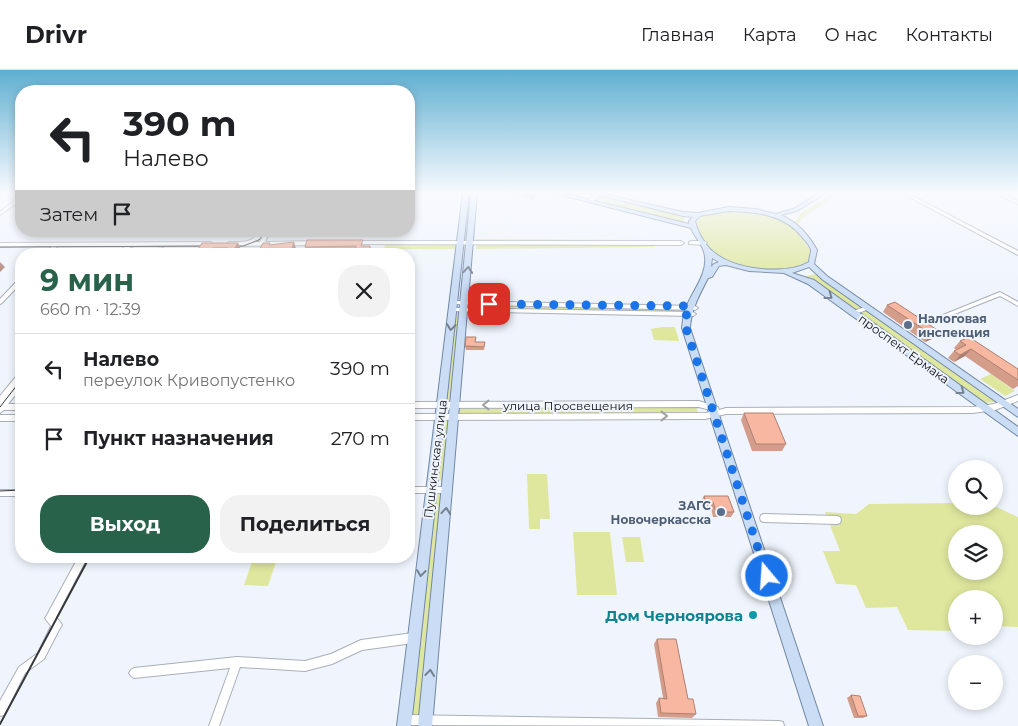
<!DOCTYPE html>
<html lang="ru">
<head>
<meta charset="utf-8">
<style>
	:root { --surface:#fff; --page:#f2f2f2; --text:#202124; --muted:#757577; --line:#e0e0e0; --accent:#28624b }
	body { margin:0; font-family:Montserrat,sans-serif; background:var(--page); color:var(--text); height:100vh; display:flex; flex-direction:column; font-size:19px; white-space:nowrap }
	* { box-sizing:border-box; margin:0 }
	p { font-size:16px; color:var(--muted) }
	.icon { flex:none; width:28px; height:28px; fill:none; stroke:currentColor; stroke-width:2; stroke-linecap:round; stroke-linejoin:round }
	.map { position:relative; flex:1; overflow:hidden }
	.drawer { position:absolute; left:15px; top:178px; width:400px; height:315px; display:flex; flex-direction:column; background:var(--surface); border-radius:20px; box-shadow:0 2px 8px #0003 }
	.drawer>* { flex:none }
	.guide { position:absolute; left:15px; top:15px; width:400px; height:152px; border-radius:20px; box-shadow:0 2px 8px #0003; background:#fff; color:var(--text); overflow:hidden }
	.controls { position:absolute; left:948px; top:390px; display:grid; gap:10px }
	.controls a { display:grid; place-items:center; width:55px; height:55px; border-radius:50%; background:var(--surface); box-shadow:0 2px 8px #0003; font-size:25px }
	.pin { position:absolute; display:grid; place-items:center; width:42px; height:42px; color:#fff; margin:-21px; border-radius:10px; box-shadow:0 2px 8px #0006 }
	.me { position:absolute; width:55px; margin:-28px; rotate:342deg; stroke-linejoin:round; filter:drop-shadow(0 0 4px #0008) }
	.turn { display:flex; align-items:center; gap:18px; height:105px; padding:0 25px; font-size:22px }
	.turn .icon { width:65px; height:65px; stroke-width:2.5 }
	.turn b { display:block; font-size:35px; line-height:42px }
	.then { display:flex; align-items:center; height:48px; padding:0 25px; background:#0003; gap:10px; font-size:19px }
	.round { display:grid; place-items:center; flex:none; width:52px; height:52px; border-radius:20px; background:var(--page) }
	.headline { display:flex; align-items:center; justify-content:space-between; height:85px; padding:0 25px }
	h1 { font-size:30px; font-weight:700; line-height:38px; color:var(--accent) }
	.primary-button { display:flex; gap:10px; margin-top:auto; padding:10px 25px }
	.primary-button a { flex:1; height:58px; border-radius:20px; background:var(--accent); color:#fff; font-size:20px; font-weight:700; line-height:58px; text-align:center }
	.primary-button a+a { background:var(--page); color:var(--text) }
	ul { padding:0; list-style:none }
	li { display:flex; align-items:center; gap:15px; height:70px; padding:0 25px; border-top:1px solid var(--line) }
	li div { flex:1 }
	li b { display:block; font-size:19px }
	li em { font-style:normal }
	header { display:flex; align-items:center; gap:30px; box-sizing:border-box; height:70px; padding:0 25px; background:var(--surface); border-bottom:1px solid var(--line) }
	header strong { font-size:24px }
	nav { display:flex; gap:28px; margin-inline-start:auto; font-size:18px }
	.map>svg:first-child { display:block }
	.green { fill:#dfe79e; fill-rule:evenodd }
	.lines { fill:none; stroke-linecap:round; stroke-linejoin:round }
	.minor-casing { stroke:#a9afb8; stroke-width:2 }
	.major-casing { stroke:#7187a2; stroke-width:2 }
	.minor { fill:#fff; fill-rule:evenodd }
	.major { fill:#caddf5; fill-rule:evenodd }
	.tram-far1 { stroke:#36383c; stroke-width:1 }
	.tram { stroke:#36383c; stroke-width:2 }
	.wall { fill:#d49d8a }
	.shaded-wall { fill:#ad8071 }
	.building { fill:#f7b7a1; stroke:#ad8071 }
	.oneway { stroke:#768190 }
	.oneway2 { stroke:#9fa0a1 }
	.route { stroke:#1a73e8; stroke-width:9; stroke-dasharray:0 16.2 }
	.service-dot { fill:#5c6f8a; stroke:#f0f5fd; stroke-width:2 }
	.culture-dot { fill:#0f9aa8; stroke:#f0f5fd; stroke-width:2 }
	.labels { text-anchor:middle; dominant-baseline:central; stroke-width:4; stroke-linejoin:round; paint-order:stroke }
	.service-label { font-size:12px; font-weight:bold; fill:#4e5e75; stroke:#f0f5fd; text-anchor:start }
	.street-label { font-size:12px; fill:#0f1114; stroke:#f0f5fd }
	.near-culture-label { font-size:15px; font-weight:bold; fill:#0d838f; stroke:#f0f5fd; text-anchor:end }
</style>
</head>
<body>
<header>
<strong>Drivr</strong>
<nav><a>Главная</a><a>Карта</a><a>О нас</a><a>Контакты</a></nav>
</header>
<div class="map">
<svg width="1018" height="656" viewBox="0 0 1018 656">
	<rect width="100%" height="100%" fill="#f0f5fd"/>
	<path class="green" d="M833 123H840L802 148 798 155 795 152 801 143Z
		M600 127 685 147 683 152 596 131Z
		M726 141 773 146 790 152 810 179 809 191C790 207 736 199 717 185 708 179 698 164 696 153L702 146Z
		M475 169 652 170 653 172 474 173Z
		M385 174H455V179H384Z
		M477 174H654V177L476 179Z
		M815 204 996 332 979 333 804 207Z
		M468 235 676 237 677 242 468 239Z
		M455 241H463L454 333 444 332Z
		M662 257H675L679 271 654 270 651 259Z
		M991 304 1015 321 1005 326 980 309Z
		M460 336H696L698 343 458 346Z
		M444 349 451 350 445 411 436 410Z
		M547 404 550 449H540V459H529L527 404Z
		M436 422H443L420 645H410Z
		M956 433V436H994L1018 447V557L994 556V529H956V561L908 560 897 537 866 538 856 515 836 514 823 481H840L825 442 856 444 869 434ZM956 464H994V501H956Z
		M573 462H610L617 525H577Z
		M622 467H640L644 492H626Z
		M254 486H278L268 516 244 515Z"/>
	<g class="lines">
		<g class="minor-casing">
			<path id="minor" d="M6 123H10L17 129 21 127V130L0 145V142L14 131Z
				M596 123H600L593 132H589V130Z
				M902 123H907L1018 181V185Z
				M995 123H1000L1018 131V134Z
				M259 161H264L261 168 253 172H260L265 161H270L265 172 315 171 318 173 315 175 229 176 226 174 229 172C241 172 253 174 259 161Z
				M356 171H681L684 173 681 175 354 174 353 173Z
				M691 171H704L707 173 704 175 689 174V172Z
				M210 172 212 173V175L134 176 129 178 124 184H119L125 176H58L50 184H45L52 176 0 177V173Z
				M21 208V213L2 233 0 234V229L19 209Z
				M1000 222 1018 232V236L1000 226 947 247H943L942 246 943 245Z
				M454 231 695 236 698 238 695 240 452 234V232Z
				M867 236 870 238 869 239 853 245 850 243 851 242Z
				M453 238 693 242 696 244 693 246 451 241 450 240 451 239Z
				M19 303H21V309L19 312H21V318L8 334H21V340H4L0 343V334L2 333 0 334V326Z
				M1018 325V331L995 340 973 343 726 344 705 349 409 350V344L705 343 714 341 699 337 409 338V332L699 331 718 337 719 340 726 338 973 337 994 334Z
				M0 345H21V351H0Z
				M409 417H448L451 418 452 420 451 422 448 423H409Z
				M0 420H21V426H0Z
				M764 444 837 446 840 447 841 450 840 453 837 454 764 452 761 451 760 448 761 445Z
				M79 486H88L56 547 60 552 62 555 60 558 44 589 25 603 4 645 0 646V631L19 597 38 583 51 556 47 551 45 548 47 545Z
				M413 563 416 565 418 568 416 571 413 573 362 580 332 594 305 601 240 597 219 656H209L230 598 134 608 131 606 129 603 131 600 134 598 237 587 305 591 331 584 361 570Z
				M405 645 779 651 783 652 784 656 405 655 401 654 400 650 401 646Z"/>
		</g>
		<g class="major-casing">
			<path id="major" d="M463 123H469L411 656H397Z
				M471 123H477L432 656H418Z
				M553 123H562L689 154V151L693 147 683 146 590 123H599L683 142 698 143 729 137 755 139 776 144 793 139 819 123H826L797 141 781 145C798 153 808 164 817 180L814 194 827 206 1018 339V347L823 210 809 197 792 203 814 210 1018 357V366L808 214 784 203 749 201 726 195 719 196 712 207 708 208C700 224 691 239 690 258L823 656H809L682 258C683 251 683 245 686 238 692 221 710 202 704 182 702 174 694 166 691 158ZM729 141C756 142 784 144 802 167 805 170 810 176 811 180 811 183 809 189 809 192 786 205 740 200 719 186 707 179 698 164 695 151L700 146ZM712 188 719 192 714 194 711 197Z"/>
		</g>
		<use href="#minor" class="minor"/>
		<use href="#major" class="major"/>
		<path class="tram-far1" d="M0 177 243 176 259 170 266 161
			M0 337 21 310
			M0 421 21 420"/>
		<path class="tram" d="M0 654 90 486"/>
	</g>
	<path class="wall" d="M509 123H537V124L532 129Z
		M202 173H238L242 182 241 184H195Z
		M365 176 372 184H307L305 177Z
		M887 235 939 261 934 268 925 272 883 242Z
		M960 271 1018 299V316L1013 319 965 286 954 292 948 288 954 281 956 280 954 278Z
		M476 272H485L484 280H466L465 276Z
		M744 343 786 374 782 381H752L741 350Z
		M704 426 734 442 731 447H713L711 438H703L701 431Z
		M657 569 688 629 696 644 692 648 658 647 656 633 659 628H663L654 574Z
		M851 625 867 646 863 648H854L847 628Z"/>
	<path class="shaded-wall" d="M532 123H537V124L532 129Z
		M294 172 297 182V184H290Z
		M238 173 242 182 241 184H234L233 181Z
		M370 176 372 184H369V182Z
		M164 178 167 184H157Z
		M213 178 216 184H210Z
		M0 192 5 197 0 202Z
		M939 261 934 268 925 272 931 264Z
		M971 279 965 286 954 292 960 285Z"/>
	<path class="building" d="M307 170H363L361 176H370L369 182H361L360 184H354L356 176 305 177Z
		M294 172 290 184H257L263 173H270L269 175Z
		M202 173H238L233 181H226L228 178H213L210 184H195Z
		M164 178 157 184H133L135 180Z
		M895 232 939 261 931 264 887 235Z
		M466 267H476L475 272H485L484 277 465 276Z
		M969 267 1018 299V310L971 279 960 285 954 281 966 275 960 271Z
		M744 343H773L786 374H756Z
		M704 426H728L734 442H716L713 432 706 433Z
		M657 569H676L688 629H693L696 644 661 643 659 628 667 629Z
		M851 625 860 626 867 646H858Z"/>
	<defs><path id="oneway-chevron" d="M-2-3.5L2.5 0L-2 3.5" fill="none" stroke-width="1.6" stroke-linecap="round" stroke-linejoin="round" transform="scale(1.25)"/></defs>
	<g class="oneway">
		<use href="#oneway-chevron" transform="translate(468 200) rotate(-85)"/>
		<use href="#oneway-chevron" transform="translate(829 226) rotate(36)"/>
		<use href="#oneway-chevron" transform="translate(451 257) rotate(97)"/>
		<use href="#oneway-chevron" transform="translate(961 321) rotate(36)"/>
		<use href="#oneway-chevron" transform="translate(446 441) rotate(-85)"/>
		<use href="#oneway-chevron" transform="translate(421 503) rotate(97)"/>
		<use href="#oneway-chevron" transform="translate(430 603) rotate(-84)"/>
	</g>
	<g class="oneway2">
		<use href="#oneway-chevron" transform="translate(486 335) rotate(180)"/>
		<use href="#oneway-chevron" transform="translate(664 346)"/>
	</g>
	<linearGradient id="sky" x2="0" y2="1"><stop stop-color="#5fafd1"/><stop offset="0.57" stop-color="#f8fafe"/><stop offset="1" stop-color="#f8fafe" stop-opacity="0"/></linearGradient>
	<rect width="1018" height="215" fill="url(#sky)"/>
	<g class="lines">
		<path class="route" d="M489 234 690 236 686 246V258L767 506"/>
	</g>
	<g class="service-dot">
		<circle cx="908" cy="255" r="5"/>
		<circle cx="721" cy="442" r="5"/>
	</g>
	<circle class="culture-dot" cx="753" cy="545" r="5"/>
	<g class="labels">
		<g class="service-label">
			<text x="918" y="248">Налоговая<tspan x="918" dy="14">инспекция</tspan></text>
			<text x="711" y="435" text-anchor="end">ЗАГС<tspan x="711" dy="14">Новочеркасска</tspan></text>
		</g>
		<g class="street-label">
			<text transform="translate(904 279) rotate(36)">проспект Ермака</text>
			<text x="568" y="335">улица Просвещения</text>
			<text transform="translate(435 389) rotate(-83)">Пушкинская улица</text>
		</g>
		<g class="near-culture-label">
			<text x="743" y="545">Дом Черноярова</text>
		</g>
	</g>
</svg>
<div class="controls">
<a><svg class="icon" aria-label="search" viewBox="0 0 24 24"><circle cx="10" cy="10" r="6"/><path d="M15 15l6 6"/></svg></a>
<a><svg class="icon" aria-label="layers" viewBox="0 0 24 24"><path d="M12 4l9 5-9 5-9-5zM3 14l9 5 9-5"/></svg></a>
<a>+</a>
<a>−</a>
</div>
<div class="pin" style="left:489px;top:234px;background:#d93025"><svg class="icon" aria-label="arrive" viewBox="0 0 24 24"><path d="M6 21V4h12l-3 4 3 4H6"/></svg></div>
<svg class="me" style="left:767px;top:506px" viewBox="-20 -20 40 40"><circle r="17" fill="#1a73e8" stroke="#fff" stroke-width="3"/><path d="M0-11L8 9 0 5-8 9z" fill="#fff"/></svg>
<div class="guide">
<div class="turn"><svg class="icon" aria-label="left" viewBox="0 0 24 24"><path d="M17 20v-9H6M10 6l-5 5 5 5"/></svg><div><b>390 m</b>Налево</div></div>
<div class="then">Затем<svg class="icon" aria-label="arrive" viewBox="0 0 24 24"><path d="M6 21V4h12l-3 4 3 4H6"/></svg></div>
</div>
<section class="drawer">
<div class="headline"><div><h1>9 мин</h1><p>660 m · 12:39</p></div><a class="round"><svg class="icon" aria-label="close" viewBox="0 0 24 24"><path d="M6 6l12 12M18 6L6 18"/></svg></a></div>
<ul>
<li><svg class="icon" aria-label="left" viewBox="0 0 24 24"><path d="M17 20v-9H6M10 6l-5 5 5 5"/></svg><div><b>Налево</b><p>переулок Кривопустенко</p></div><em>390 m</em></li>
<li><svg class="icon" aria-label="arrive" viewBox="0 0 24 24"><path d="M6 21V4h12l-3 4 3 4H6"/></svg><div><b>Пункт назначения</b></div><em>270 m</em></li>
</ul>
<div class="primary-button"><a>Выход</a><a>Поделиться</a></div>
</section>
</div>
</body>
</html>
